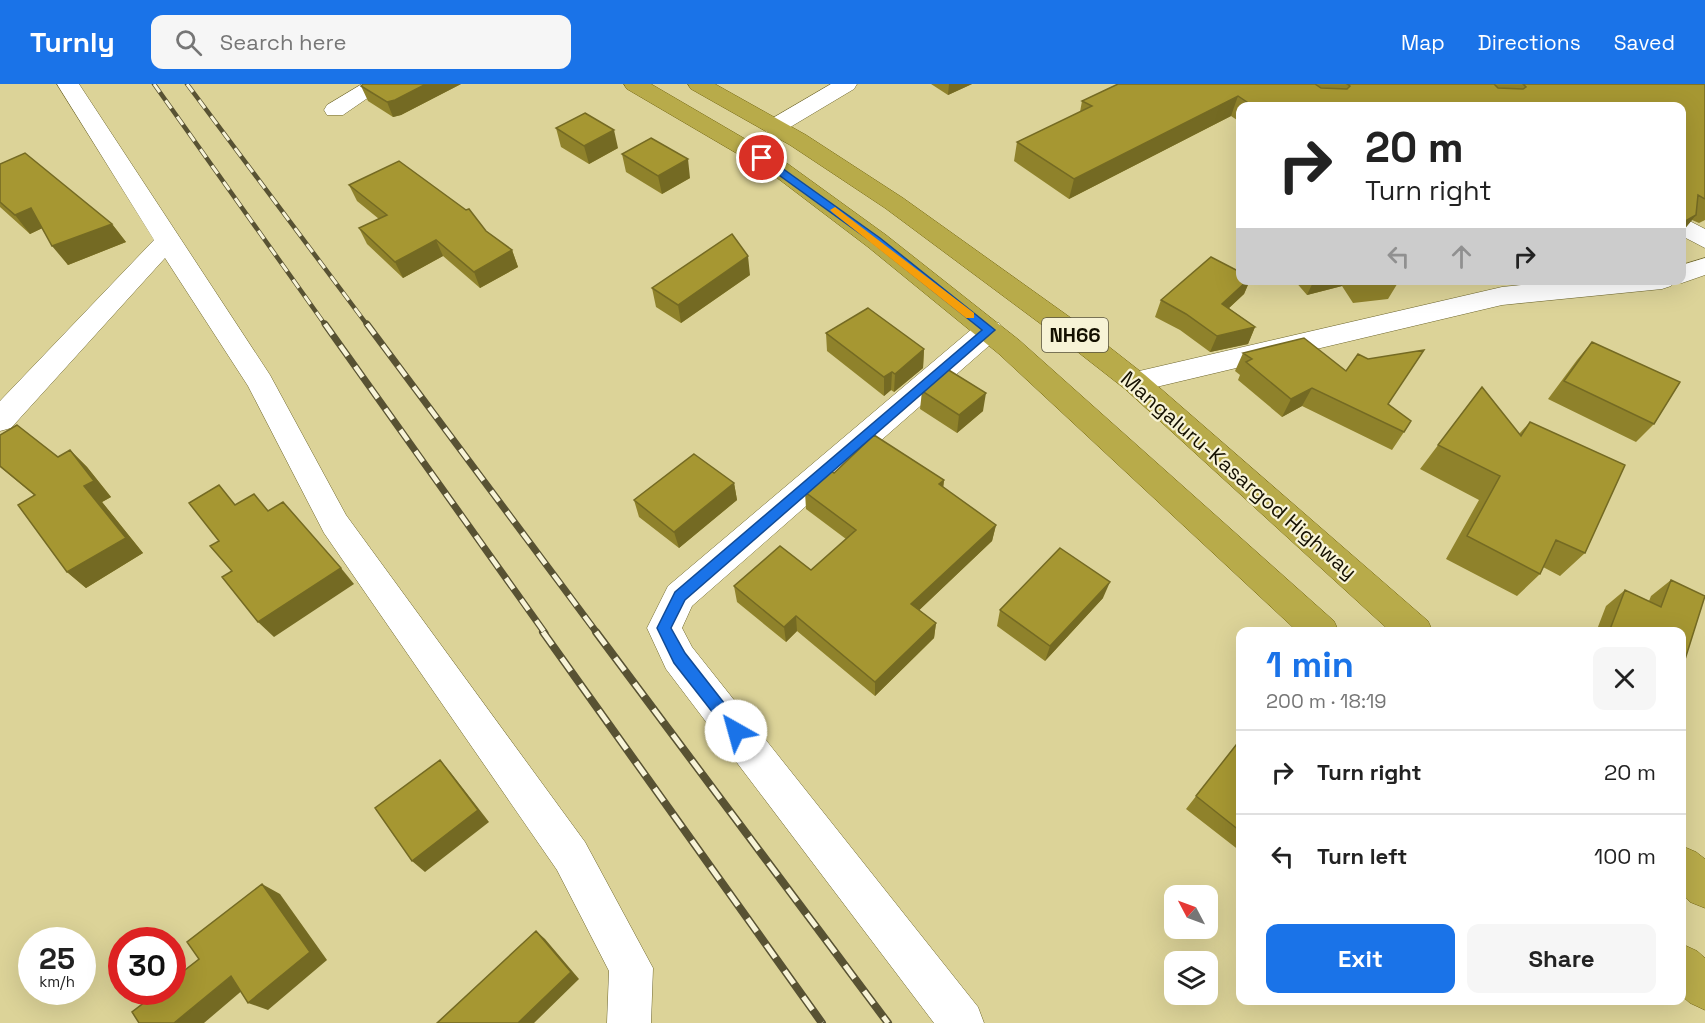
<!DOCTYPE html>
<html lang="en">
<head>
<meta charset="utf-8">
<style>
	:root { --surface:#fff; --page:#f6f6f6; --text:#222; --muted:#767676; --line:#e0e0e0; --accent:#1a73e8 }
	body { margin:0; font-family:"Space Grotesk",sans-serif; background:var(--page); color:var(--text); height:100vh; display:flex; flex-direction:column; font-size:22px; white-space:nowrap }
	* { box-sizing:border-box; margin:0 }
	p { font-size:20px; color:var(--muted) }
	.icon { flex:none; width:33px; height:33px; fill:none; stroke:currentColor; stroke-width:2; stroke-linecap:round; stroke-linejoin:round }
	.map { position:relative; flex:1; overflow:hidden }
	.panel { position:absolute; left:1236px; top:543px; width:450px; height:378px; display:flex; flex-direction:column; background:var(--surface); border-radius:12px; box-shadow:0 6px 24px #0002 }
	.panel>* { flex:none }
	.guide { position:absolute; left:1236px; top:18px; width:450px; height:183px; border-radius:12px; box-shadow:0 6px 24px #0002; background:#fff; color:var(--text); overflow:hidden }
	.needle { width:39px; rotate:311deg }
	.tools { position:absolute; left:1164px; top:801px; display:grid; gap:12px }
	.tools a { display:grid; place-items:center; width:54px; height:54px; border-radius:12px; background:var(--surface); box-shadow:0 6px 24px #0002; font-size:30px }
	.speed { position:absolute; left:18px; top:843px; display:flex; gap:12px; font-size:30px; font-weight:700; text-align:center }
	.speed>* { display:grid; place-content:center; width:78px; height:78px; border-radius:50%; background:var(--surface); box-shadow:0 6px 24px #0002; line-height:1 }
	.speed small { font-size:15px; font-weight:400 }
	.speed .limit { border:9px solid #d22; background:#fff; color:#111 }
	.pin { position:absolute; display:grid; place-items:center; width:51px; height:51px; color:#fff; margin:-26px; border:3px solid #fff; border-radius:50%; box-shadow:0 2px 6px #0007 }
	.me { position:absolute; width:66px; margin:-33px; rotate:322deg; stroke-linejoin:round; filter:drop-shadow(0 0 4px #0008) }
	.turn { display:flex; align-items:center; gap:21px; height:126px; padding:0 30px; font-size:27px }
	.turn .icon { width:78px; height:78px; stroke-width:2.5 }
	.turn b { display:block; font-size:42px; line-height:51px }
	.lanes { display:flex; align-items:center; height:57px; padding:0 30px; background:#0003; justify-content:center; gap:30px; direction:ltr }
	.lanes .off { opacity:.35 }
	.round { display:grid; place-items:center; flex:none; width:63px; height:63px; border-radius:12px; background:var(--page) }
	.summary { display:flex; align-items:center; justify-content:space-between; height:102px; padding:0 30px }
	h1 { font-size:36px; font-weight:700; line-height:45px; color:var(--accent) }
	.action { display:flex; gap:12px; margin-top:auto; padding:12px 30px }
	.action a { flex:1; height:69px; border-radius:12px; background:var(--accent); color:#fff; font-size:24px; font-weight:700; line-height:69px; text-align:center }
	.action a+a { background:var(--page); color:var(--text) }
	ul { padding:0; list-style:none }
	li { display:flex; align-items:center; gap:18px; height:84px; padding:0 30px; border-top:2px solid var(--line) }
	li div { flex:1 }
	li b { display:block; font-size:22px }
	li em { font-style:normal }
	header { display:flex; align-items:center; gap:36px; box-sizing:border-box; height:84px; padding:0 30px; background:var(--accent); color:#fff }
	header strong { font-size:28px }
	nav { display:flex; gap:33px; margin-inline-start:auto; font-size:21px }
	.search { width:420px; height:54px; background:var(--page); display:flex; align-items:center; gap:15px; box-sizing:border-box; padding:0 21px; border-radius:12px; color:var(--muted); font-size:22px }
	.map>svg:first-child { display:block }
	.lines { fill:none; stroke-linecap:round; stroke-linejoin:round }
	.minor-casing { stroke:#6e662d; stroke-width:1 }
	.tertiary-casing { stroke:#6e662d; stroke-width:1 }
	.trunk-casing { stroke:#746712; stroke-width:1 }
	.minor { fill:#fff; fill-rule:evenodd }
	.tertiary { fill:#fff; fill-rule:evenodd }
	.trunk { fill:#b8ab4a; fill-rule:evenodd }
	.rail-far2-casing { stroke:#585233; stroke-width:4.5 }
	.rail-far1-casing { stroke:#585233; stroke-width:7 }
	.rail-casing { stroke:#585233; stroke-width:8 }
	.rail-far2 { stroke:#f7f3d6; stroke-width:3; stroke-dasharray:10; stroke-linecap:butt }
	.rail-far1 { stroke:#f7f3d6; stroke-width:4.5; stroke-dasharray:13; stroke-linecap:butt }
	.rail { stroke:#f7f3d6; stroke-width:5; stroke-dasharray:16; stroke-linecap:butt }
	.wall { fill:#8f822b }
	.shaded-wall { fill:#746a23 }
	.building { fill:#a69732; stroke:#746a23; stroke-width:1.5 }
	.route { fill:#1a73e8; stroke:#114b97; stroke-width:1.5 }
	.slow { fill:#f59e0b }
	.labels { text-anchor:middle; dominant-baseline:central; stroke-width:4.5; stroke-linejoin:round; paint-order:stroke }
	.shield { fill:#f7f3d6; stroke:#585440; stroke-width:1.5 }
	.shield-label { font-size:20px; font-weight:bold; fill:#141000 }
	.street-label { font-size:21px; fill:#141000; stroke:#f7f3d6 }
</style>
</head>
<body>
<header>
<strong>Turnly</strong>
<div class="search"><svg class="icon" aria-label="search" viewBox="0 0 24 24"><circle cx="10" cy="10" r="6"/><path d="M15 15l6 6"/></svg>Search here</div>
<nav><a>Map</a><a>Directions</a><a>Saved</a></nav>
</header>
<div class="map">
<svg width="1705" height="939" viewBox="0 0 1705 939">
	<rect width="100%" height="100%" fill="#dcd398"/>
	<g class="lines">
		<g class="minor-casing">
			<path id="minor" d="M362 0H388L343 31H327L324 26 327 21Z
				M831 0H857L854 5 782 48H766L763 43 766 38Z
				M1682 133 1705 145V164L1682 152Z
				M1705 174V191L1682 199 1675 197 1671 202 1662 205 1502 221 1135 308 1125 305 1121 298 1125 291 1135 288 1502 203 1569 196H1682V181Z
				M989 237 999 239 1003 246 999 253 692 522 682 544 692 563 978 923 984 939H934L666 585 647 544 668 502 979 239Z"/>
		</g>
		<g class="tertiary-casing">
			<path id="tertiary" d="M57 0H79L270 291 346 431 585 758 653 884 651 939H607L609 887 557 786 324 449 248 302 165 174 11 344 0 347V317L154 156Z"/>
		</g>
		<g class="trunk-casing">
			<path id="trunk" d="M624 0H651L788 80 886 151 1019 256 1334 537 1339 548H1298L999 270 868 163 772 90 627 5Z
				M688 0H715L806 51 903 114 1085 244 1145 291 1428 537 1433 548H1391L1125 305 1065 258 885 124 790 61 691 5Z
				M1682 762 1696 768 1705 775V824L1690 818 1682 809Z
				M1682 860 1697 867 1705 874V926L1690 919 1682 912Z"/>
		</g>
		<use href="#minor" class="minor"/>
		<use href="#tertiary" class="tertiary"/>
		<use href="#trunk" class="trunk"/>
		<g class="rail-far2-casing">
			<path id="rail-far2" d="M154 0 326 242
				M187 0 368 242"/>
		</g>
		<g class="rail-far1-casing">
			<path id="rail-far1" d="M325 240 545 549
				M367 240 597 549"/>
		</g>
		<g class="rail-casing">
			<path id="rail" d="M543 548 822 939
				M596 548 888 939"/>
		</g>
		<use href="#rail-far2" class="rail-far2"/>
		<use href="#rail-far1" class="rail-far1"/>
		<use href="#rail" class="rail"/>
	</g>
	<path class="wall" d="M461 0 401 31 393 33 368 17 361 2Z
		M931 0H972L948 11Z
		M1118 0H1705V136L1699 139 1692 136 1682 148V22H1240V38L1231 32 1069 115 1014 77 1017 58 1080 28 1082 17Z
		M556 44 618 64 589 80 561 63Z
		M622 70 690 94 662 110 626 88Z
		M0 80 112 140 126 158 68 181 42 144 30 150 0 123Z
		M349 101 486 147 512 166 518 183 480 204 443 172 403 194 367 160 359 144 379 135 357 117Z
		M750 191 681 239 656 223 652 204Z
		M1240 196H1250L1244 210 1229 224 1255 243 1248 260 1210 268 1180 246 1155 233 1161 216Z
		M1294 196H1399V197L1388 215 1353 219 1342 202 1307 211Z
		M826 249 924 265 923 284 894 308 891 306 884 312 827 267Z
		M1592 258 1654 340 1636 358 1548 315 1577 276Z
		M1243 269 1404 348 1392 366 1302 322 1282 333 1238 296 1240 291 1235 287Z
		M1482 303 1519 350 1530 338 1585 469 1560 492 1543 483 1540 490 1517 512 1446 475 1479 416 1420 385Z
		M922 307 983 327 957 349 920 325Z
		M0 351 58 373 70 366 87 383 111 413 102 418 143 469 86 504 67 488 34 411 0 383Z
		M834 389 944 396 943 404 996 441 992 457 919 526 936 539 934 554 875 612 797 547 786 558 737 518 734 502 811 486 846 455 806 425 805 408Z
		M734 399 737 416 679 464 639 433 634 416Z
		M1671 496 1682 548H1596L1606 522 1625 506 1649 517 1651 512Z
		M1103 514 1045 577 997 542 1000 526Z
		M1240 656V767L1186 725Z"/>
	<path class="shaded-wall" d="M426 0H461L401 31 393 33 387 18Z
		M949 0H972L948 11Z
		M1238 12 1231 32 1069 115 1074 95Z
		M614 46 618 64 589 80 584 62Z
		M688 75 690 94 662 110 658 92Z
		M31 124 47 142 30 150 15 131Z
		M1696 131 1682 148V139Z
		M112 140 126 158 68 181 52 162Z
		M436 156 443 172 403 194 395 178Z
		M512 166 518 183 480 204 474 188Z
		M748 172 750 191 681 239 678 221Z
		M1248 196H1250L1244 210 1215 237 1222 220Z
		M1314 196H1345L1342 202 1307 211Z
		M1255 243 1248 260 1210 268 1217 252Z
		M924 265 923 284 894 308 895 290Z
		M892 288 891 306 884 312V293Z
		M1312 304 1302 322 1282 333 1291 315Z
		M986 309 983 327 957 349 959 331Z
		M70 366 87 383 111 413 102 418 143 469 86 504 67 488 84 402Z
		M944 396 942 413 939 400Z
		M734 399 737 416 679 464 674 448Z
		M996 441 992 457 910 535 911 520Z
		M341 484 354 500 274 553 258 538Z
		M1110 498 1103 514 1045 577 1050 562Z
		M796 532 797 547 786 558 784 543Z
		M936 539 934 554 875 612V598Z
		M440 676 451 689 489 738 425 788 412 777Z
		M262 800 280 810 327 876 268 926 248 919Z
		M536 847 545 855 579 895 534 939H518Z
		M231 892 251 899 204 939H174Z"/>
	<path class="building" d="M363 0H426L395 16 387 18 361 2Z
		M1118 0H1315L1321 4 1347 5 1350 2 1347 0H1494L1498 4 1523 5 1526 3 1523 0H1705V115L1698 111 1696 131 1682 139V22H1253L1238 12 1074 95 1017 58 1092 22 1082 17Z
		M585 29 614 46 584 62 556 44Z
		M651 54 688 75 658 92 622 70Z
		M25 69 112 140 52 162 31 124 15 131 0 118V80Z
		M399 77 466 126 469 125 486 147 512 166 474 188 436 156 395 178 359 144 387 131 349 101Z
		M732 150 748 172 678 221 652 204Z
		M1211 173 1240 188V196H1248L1222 220 1255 243 1217 252 1186 230 1161 216Z
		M1360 196H1399V197L1363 200Z
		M868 224 924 265 895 290 892 288 884 293 826 249Z
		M1304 254 1346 287 1358 270 1368 275 1424 266 1388 320 1411 337 1404 348 1312 304 1291 315 1246 278 1252 275 1243 269Z
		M1592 258 1680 298 1654 340 1564 297Z
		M947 285 986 309 959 331 922 307Z
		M1482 303 1521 352 1530 338 1625 381 1585 469 1556 456 1540 490 1467 452 1500 392 1438 361Z
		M17 341 58 373 70 366 94 397 84 402 126 454 67 488 18 421 35 411 0 382V351Z
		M874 351 944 396 939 400 996 441 911 520 936 539 875 598 796 532 784 543 734 502 780 462 811 486 856 446 805 408 831 387 834 389Z
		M694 370 734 399 674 448 634 416Z
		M219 401 235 421 254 410 268 427 283 418 341 484 258 538 222 493 232 487 210 462 219 457 189 419Z
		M1060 464 1110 498 1050 562 1000 526Z
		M1671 496 1705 512 1682 585V548H1609L1625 506 1661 523Z
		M1240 656V747L1196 712Z
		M440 676 478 726 412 777 375 724Z
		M262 800 310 868 248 919 231 892 174 939H139L132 928 158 908H172V896L199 875 187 858Z
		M536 847 571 888 518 939H437Z"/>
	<path class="route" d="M758 72H765L880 154 995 246 685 516 671 544 685 569 742 642 744 647 742 652 736 654 731 652 674 579 657 544 675 508 982 246 873 159 758 76Z"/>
	<path class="slow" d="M835 123 974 229V234H966L832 128 830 126Z"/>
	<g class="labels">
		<rect class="shield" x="1042" y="234" width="66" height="34" rx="4.5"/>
		<g class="shield-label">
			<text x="1075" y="251">NH66</text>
		</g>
		<g class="street-label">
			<text transform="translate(1239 391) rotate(41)">Mangaluru-Kasargod Highway</text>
		</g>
	</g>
</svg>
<div class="tools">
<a><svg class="needle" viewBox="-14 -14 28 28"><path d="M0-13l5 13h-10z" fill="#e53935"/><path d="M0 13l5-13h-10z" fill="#767676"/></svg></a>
<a><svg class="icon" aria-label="layers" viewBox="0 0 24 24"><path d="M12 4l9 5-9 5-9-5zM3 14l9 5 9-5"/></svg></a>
</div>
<div class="speed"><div>25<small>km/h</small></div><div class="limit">30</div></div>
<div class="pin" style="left:762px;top:74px;background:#d93025"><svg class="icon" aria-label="arrive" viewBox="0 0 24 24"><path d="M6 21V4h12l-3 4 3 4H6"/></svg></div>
<svg class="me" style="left:736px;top:647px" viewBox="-20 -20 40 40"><circle r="19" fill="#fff"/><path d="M0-13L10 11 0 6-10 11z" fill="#1a73e8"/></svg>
<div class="guide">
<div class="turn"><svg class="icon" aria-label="right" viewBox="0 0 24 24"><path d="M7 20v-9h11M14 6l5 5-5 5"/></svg><div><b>20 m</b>Turn right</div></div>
<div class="lanes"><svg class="icon off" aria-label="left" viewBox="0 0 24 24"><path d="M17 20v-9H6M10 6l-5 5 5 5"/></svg><svg class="icon off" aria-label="ahead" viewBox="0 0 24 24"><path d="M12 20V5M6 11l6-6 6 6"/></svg><svg class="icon" aria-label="right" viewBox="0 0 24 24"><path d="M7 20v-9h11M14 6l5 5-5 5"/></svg></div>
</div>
<section class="panel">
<div class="summary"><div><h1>1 min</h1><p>200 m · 18:19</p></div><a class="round"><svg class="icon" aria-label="close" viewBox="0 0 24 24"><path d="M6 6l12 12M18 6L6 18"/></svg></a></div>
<ul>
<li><svg class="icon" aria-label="right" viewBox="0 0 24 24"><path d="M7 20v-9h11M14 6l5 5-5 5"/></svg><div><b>Turn right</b></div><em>20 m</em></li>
<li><svg class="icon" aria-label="left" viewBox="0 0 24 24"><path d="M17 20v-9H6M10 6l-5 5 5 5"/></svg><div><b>Turn left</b></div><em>100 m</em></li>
</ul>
<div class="action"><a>Exit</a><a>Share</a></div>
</section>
</div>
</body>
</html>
